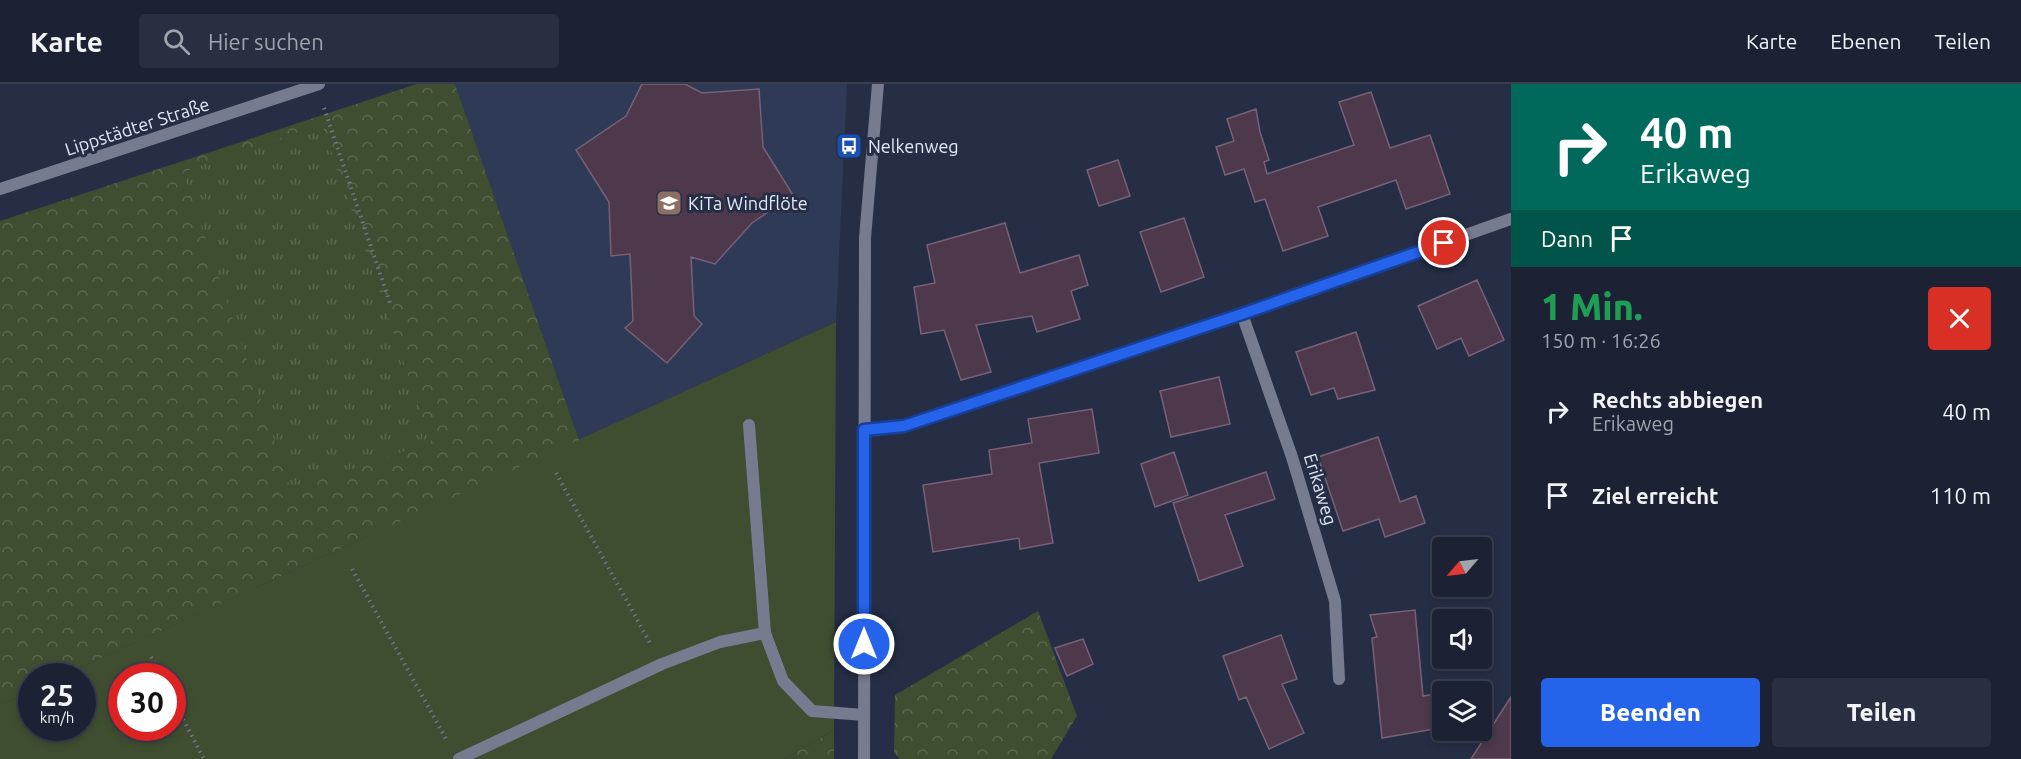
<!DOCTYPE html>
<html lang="de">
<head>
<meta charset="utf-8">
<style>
	:root { --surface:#1c2234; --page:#292f40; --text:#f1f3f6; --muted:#a0a4ac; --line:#3a3f4f; --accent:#2563eb }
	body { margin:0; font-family:Ubuntu,sans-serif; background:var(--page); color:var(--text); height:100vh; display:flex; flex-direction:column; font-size:22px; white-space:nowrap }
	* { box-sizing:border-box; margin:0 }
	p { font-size:20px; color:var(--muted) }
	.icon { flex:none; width:33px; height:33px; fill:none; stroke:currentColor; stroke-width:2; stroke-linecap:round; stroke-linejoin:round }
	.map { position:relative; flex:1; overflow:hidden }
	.panel { display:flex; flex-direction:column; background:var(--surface); width:510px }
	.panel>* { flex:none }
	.banner { background:#00695c; color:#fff; overflow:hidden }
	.needle { width:39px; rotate:242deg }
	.controls { position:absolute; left:1432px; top:453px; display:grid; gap:12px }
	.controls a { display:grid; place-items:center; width:60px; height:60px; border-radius:6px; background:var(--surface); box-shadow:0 3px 9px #0003,0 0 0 2px var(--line); font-size:30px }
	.speed { position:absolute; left:18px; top:579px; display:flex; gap:12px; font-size:30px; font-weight:700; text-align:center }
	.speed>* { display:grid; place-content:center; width:78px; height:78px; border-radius:50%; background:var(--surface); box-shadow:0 3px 9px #0003,0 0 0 2px var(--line); line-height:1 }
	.speed small { font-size:15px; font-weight:400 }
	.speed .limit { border:9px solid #d22; background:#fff; color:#111 }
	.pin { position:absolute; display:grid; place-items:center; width:51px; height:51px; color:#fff; margin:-26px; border:3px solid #fff; border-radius:50%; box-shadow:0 2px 6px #0007 }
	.me { position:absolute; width:66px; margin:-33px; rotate:0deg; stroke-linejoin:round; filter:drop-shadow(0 0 4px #0008) }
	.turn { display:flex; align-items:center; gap:21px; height:126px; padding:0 30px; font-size:27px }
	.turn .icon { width:78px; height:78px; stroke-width:2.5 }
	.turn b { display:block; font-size:42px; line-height:51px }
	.then { display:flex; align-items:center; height:57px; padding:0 30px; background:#0003; gap:12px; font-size:22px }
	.round { display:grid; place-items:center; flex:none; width:63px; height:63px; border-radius:6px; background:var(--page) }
	.headline { display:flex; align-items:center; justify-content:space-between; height:102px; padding:0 30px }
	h1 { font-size:36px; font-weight:800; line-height:45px; color:#1e9e55 }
	.primary-button { display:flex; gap:12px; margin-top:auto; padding:12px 30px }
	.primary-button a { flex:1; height:69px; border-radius:6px; background:var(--accent); color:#fff; font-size:24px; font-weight:800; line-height:69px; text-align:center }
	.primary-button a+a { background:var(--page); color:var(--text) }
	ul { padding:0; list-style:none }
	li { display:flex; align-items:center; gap:18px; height:84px; padding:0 30px }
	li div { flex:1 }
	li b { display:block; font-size:22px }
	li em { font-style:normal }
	header { display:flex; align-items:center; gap:36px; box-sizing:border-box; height:84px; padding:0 30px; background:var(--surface); border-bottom:2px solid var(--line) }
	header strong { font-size:28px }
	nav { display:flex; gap:33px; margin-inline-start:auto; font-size:21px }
	.search { width:420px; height:54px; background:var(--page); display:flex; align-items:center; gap:15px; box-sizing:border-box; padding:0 21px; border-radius:6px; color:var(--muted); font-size:22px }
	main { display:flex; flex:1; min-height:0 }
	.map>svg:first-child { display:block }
	.built { fill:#2e3a56 }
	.green { fill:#3f4e31; fill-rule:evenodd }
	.forest { fill:url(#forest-crowns) }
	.park { fill:url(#park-tufts) }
	.building { fill:#4d384c; stroke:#786176; stroke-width:1.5 }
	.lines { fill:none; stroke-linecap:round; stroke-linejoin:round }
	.path { stroke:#6d7589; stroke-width:4; stroke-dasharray:1.5 4.5; stroke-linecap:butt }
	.lane { stroke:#777b90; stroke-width:12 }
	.street { stroke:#777b90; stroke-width:12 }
	.route-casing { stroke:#184099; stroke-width:15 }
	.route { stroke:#2563eb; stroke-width:10 }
	.labels { text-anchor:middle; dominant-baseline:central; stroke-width:6; stroke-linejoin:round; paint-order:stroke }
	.street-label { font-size:18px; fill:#e1e8f7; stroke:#252e45 }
	.poi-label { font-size:18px; fill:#e1e8f7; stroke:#252e45; text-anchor:start }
</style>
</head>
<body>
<header>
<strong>Karte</strong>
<div class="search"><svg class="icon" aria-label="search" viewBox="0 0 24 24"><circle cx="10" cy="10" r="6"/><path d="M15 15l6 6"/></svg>Hier suchen</div>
<nav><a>Karte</a><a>Ebenen</a><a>Teilen</a></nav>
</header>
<main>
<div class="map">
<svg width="1511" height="675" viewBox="0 0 1511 675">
	<defs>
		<pattern id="forest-crowns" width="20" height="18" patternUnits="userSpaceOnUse" patternTransform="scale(1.5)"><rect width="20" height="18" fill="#3f4e31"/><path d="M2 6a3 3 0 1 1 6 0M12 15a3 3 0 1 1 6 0" fill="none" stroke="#5a6850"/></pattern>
		<pattern id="park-tufts" width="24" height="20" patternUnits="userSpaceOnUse" patternTransform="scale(1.5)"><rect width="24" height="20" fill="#3f4e31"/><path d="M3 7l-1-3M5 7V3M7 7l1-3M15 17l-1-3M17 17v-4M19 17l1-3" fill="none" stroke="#5a6850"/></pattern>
	</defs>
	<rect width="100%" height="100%" fill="#252e45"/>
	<path class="built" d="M455 0H847L836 238 579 356Z"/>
	<path class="green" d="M836 238 834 646 785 675H0V621L31 607 32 644H82V592H62ZM122 592H172V644H122Z"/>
	<path class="forest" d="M417 0H455L579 356 62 592H32L31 607 0 621V137Z
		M1038 527 1077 632 1051 675H900L894 669 895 611Z
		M834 646V675H785Z"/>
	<path class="park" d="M322 40 431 358 291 406 183 88Z"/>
	<path class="building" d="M642 0H685L702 9 759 5 763 63 793 111 752 139 715 180 691 173 694 232 702 240 667 279 625 244 633 237 630 170 611 172 609 118 576 66 626 32Z
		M1371 8 1390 64 1430 51 1450 110 1406 125 1396 96 1318 123 1328 152 1283 167 1265 115 1255 118 1244 85 1225 91 1216 63 1234 57 1227 35 1256 25 1260 48 1269 76 1264 78 1267 90 1354 61 1339 18Z
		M1118 76 1130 112 1099 122 1087 86Z
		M1184 134 1204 193 1161 208 1140 148Z
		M1005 139 1020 189 1079 171 1088 201 1071 207 1080 235 1037 248 1032 232 976 241 991 288 961 296 944 246 921 250 914 203 935 199 927 161Z
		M1477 196 1504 256 1469 272 1461 254 1437 265 1418 222Z
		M1356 248 1375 306 1338 315 1334 304 1311 311 1296 268Z
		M1219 293 1230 340 1171 353 1160 307Z
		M1092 325 1099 369 1039 379 1053 459 1020 465 1019 454 933 468 923 401 992 390 989 366 1032 359 1028 335Z
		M1378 353 1400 418 1416 412 1425 439 1385 453 1379 435 1343 447 1318 373Z
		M1174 368 1188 411 1155 423 1141 380Z
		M1266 388 1275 415 1225 431 1243 482 1199 497 1173 419Z
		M1415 526 1423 612 1434 610 1440 644 1382 654 1372 554 1377 553 1370 531Z
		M1281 551 1297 595 1282 600 1304 649 1269 665 1246 613 1239 616 1223 572Z
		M1083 555 1093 580 1067 592 1055 564Z
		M1511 613V675H1471Z"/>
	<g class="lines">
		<path class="path" d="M324 24 390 219
			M556 389 650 559
			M352 485 446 655
			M151 573 162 592
			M172 614 204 675"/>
		<path class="lane" d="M749 341 765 549 783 597 812 627 864 631
			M459 675 662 580 720 558 765 549"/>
		<path class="street" d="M0 105 319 0
			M1242 230 1292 373 1335 517 1339 595
			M864 346 904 342 1242 230 1511 135
			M864 675 865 154 878 0"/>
	</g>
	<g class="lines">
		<g class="route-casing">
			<path id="route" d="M864 560V346L904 342 1242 230 1444 159"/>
		</g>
		<use href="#route" class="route"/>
	</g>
	<defs>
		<g id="bus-square" transform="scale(1.35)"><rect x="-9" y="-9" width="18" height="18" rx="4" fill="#1a4fb4" stroke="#252e45"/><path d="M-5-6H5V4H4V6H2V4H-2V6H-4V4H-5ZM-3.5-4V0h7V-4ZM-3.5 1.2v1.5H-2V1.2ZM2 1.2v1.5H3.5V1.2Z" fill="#fff"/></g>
		<g id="school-square" transform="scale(1.35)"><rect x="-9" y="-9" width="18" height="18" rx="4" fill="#8d6e63" stroke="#252e45"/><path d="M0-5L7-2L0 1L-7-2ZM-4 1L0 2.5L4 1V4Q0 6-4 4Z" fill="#fff"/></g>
	</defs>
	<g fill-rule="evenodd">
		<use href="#bus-square" x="849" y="62"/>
		<use href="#school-square" x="669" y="119"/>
	</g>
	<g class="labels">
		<g class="street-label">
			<text transform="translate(137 42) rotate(-18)">Lippstädter Straße</text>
			<text transform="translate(1321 405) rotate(73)">Erikaweg</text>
		</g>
		<g class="poi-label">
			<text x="868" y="62">Nelkenweg</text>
			<text x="688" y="119">KiTa Windflöte</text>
		</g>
	</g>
</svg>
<div class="controls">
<a><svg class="needle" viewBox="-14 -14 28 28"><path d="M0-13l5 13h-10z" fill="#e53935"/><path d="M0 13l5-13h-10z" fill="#a0a4ac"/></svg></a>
<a><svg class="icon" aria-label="sound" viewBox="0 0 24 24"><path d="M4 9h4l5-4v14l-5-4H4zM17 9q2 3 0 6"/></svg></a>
<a><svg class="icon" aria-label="layers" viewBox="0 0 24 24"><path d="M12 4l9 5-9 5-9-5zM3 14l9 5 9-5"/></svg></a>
</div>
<div class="speed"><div>25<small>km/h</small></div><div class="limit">30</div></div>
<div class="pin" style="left:1444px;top:159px;background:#d93025"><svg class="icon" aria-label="arrive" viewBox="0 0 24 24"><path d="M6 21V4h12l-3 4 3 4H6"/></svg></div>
<svg class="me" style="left:864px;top:560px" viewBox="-20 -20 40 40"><circle r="17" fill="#2563eb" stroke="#fff" stroke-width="3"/><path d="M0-11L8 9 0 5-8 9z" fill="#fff"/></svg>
</div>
<section class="panel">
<div class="banner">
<div class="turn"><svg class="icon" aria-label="right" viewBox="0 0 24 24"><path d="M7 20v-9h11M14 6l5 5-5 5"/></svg><div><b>40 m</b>Erikaweg</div></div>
<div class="then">Dann<svg class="icon" aria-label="arrive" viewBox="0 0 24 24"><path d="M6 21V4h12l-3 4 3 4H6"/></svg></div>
</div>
<div class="headline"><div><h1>1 Min.</h1><p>150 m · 16:26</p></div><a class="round" style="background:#d93025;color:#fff"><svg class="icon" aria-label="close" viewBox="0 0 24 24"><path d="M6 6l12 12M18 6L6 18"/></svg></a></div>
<ul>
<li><svg class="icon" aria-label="right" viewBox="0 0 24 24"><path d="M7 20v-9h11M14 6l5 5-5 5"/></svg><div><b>Rechts abbiegen</b><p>Erikaweg</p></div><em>40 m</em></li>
<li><svg class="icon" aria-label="arrive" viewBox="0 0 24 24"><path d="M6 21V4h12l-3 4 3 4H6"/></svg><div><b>Ziel erreicht</b></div><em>110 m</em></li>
</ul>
<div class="primary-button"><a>Beenden</a><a>Teilen</a></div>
</section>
</main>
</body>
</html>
